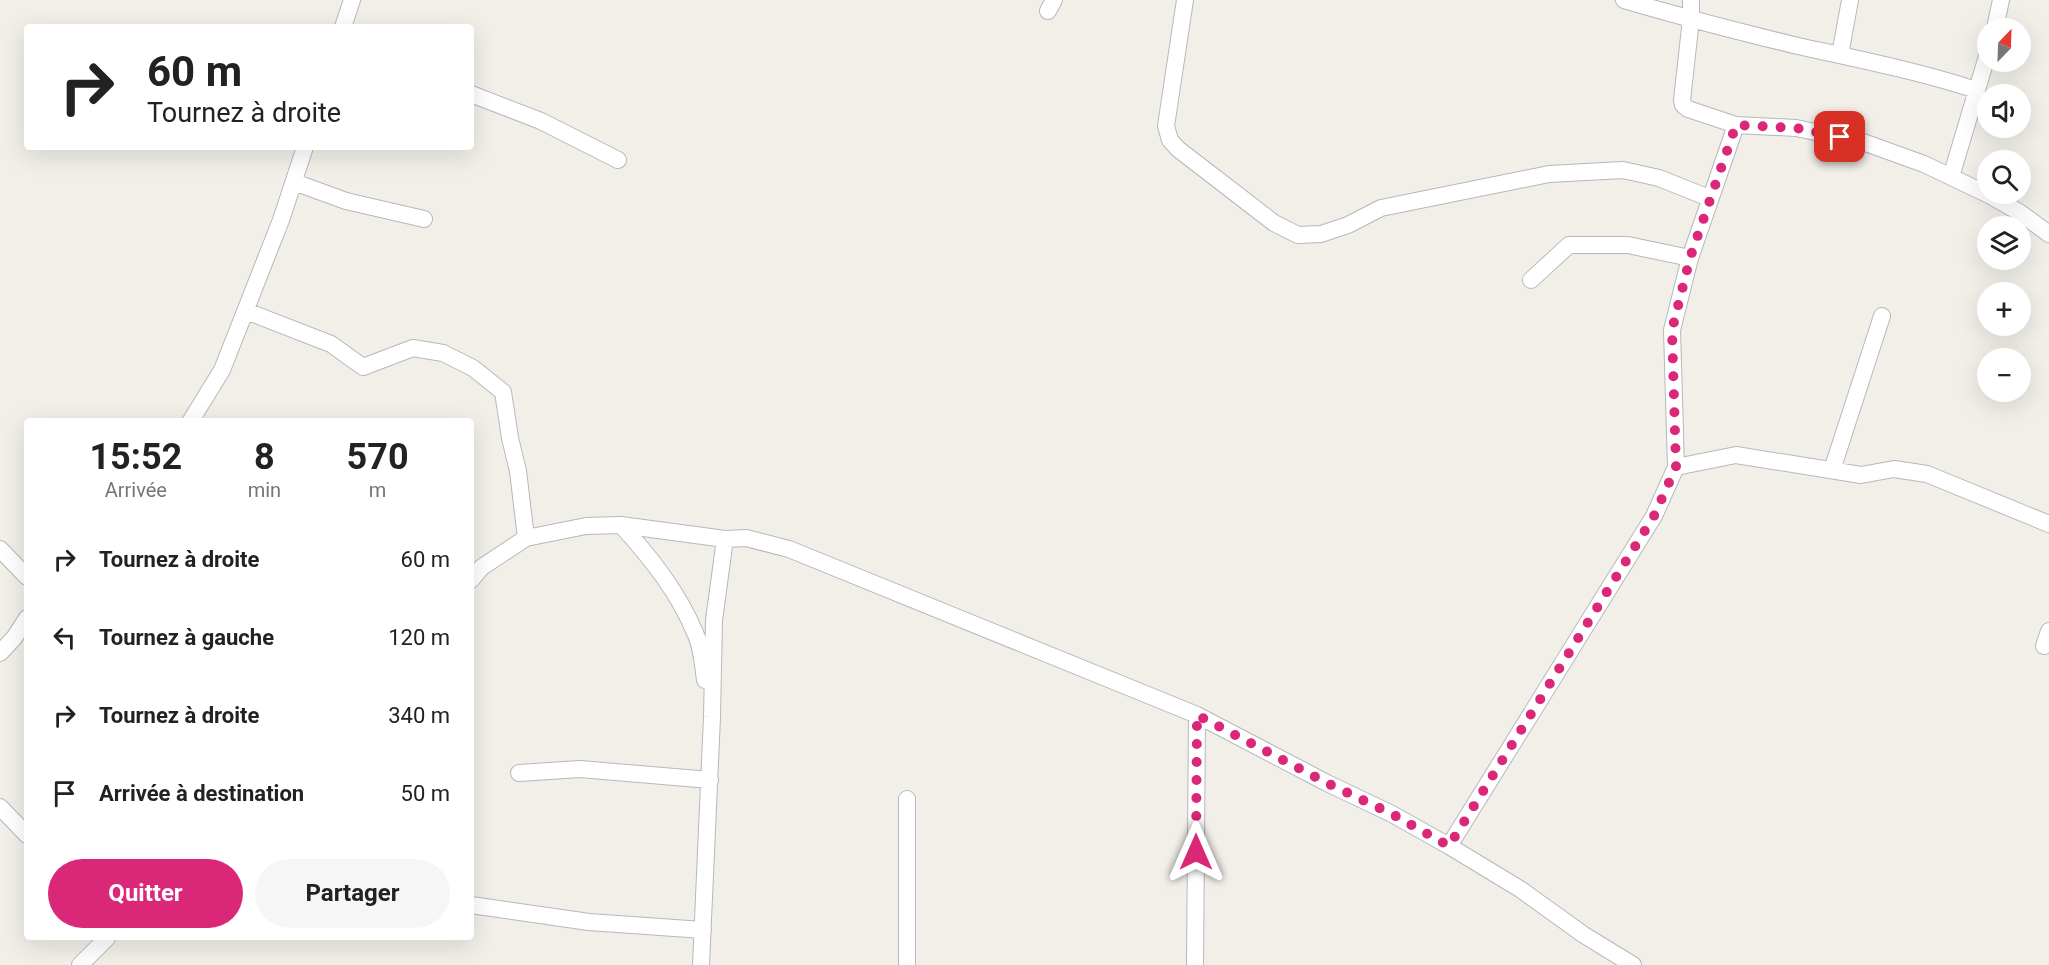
<!DOCTYPE html>
<html lang="fr">
<head>
<meta charset="utf-8">
<style>
	:root { --surface:#fff; --page:#f6f6f6; --text:#222; --muted:#767676; --accent:#db2777 }
	body { margin:0; font-family:Roboto,sans-serif; background:var(--page); color:var(--text); height:100vh; display:flex; flex-direction:column; font-size:22px; white-space:nowrap }
	* { box-sizing:border-box; margin:0 }
	p { font-size:20px; color:var(--muted) }
	.icon { flex:none; width:33px; height:33px; fill:none; stroke:currentColor; stroke-width:2; stroke-linecap:round; stroke-linejoin:round }
	.map { position:relative; flex:1; overflow:hidden }
	.details { position:absolute; left:24px; top:418px; width:450px; height:522px; display:flex; flex-direction:column; background:var(--surface); border-radius:6px; box-shadow:0 6px 24px #0002 }
	.details>* { flex:none }
	.hud { position:absolute; left:24px; top:24px; width:450px; height:126px; border-radius:6px; box-shadow:0 6px 24px #0002; background:#fff; color:var(--text); overflow:hidden }
	.needle { width:39px; rotate:23deg }
	.buttons { position:absolute; left:1977px; top:18px; display:grid; gap:12px }
	.buttons a { display:grid; place-items:center; width:54px; height:54px; border-radius:50%; background:var(--surface); box-shadow:0 6px 24px #0002; font-size:30px }
	.pin { position:absolute; display:grid; place-items:center; width:51px; height:51px; color:#fff; margin:-26px; border-radius:12px; box-shadow:0 3px 9px #0006 }
	.me { position:absolute; width:66px; margin:-33px; rotate:0deg; stroke-linejoin:round; filter:drop-shadow(0 0 4px #0008) }
	.turn { display:flex; align-items:center; gap:21px; height:126px; padding:0 24px; font-size:27px }
	.turn .icon { width:78px; height:78px; stroke-width:2.5 }
	.turn b { display:block; font-size:42px; line-height:51px }
	.eta { display:flex; justify-content:space-evenly; align-items:center; height:102px; text-align:center }
	.eta b { font-size:36px; font-weight:700; line-height:42px }
	.action { display:flex; gap:12px; margin-top:auto; padding:12px 24px }
	.action a { flex:1; height:69px; border-radius:36px; background:var(--accent); color:#fff; font-size:24px; font-weight:700; line-height:69px; text-align:center }
	.action a+a { background:var(--page); color:var(--text) }
	ul { padding:0; list-style:none }
	li { display:flex; align-items:center; gap:18px; height:78px; padding:0 24px }
	li div { flex:1 }
	li b { display:block; font-size:22px }
	li em { font-style:normal }
	.map>svg:first-child { display:block }
	.lines { fill:none; stroke-linecap:round; stroke-linejoin:round }
	.street-casing { stroke:#b5b8bc; stroke-width:18 }
	.street { stroke:#fff; stroke-width:16 }
	.route { stroke:#db2777; stroke-width:10; stroke-dasharray:0 18 }
</style>
</head>
<body>
<div class="map">
<svg width="2049" height="965" viewBox="0 0 2049 965">
	<rect width="100%" height="100%" fill="#f1efe8"/>
	<g class="lines">
		<g class="street-casing">
			<path id="street" d="M1185 0 1166 126 1170 140 1178 149 1274 223 1298 235 1321 234 1348 225 1381 208 1549 174 1623 170 1659 178 1709 198
				M1624 0C1682 17 1740 32 1798 46 1858 59 1918 71 1976 90
				M1691 0V19L1682 100 1683 105 1688 109 1736 125 1796 128 1863 142 1924 164 1991 196 2019 212 2049 234
				M1048 11 1054 0
				M343 27 352 0
				M1995 28 2001 0
				M1840 55 1850 0
				M471 94 541 121 618 160
				M1951 177 1988 53
				M294 182 346 201 424 219
				M1531 280 1569 245H1628L1690 258
				M246 311 331 344 363 367 413 348 443 353 473 368 503 392 510 438 518 471 526 538
				M190 422 222 370 281 220 305 147
				M1676 467 1736 455 1861 475 1894 469 1927 474 2049 524
				M1832 470 1882 316
				M621 525C651 558 679 593 696 635 702 648 703 666 705 680
				M0 549 27 577
				M471 580 482 567 526 538 586 526 621 525 725 539 746 538 789 549 1197 715 1327 783 1392 814 1449 846 1520 889 1584 935 1633 965
				M2044 646 2049 631
				M0 653 14 638 27 618
				M519 773 580 769 710 780
				M907 799V965
				M0 807 27 835
				M1449 846 1654 516 1676 467 1672 330 1690 258 1736 125
				M471 905 589 922 703 930
				M80 965 107 938
				M701 965 712 717 714 620 725 539
				M1195 965 1197 715"/>
		</g>
		<use href="#street" class="street"/>
	</g>
	<g class="lines">
		<path class="route" d="M1196 852 1197 715 1327 783 1392 814 1449 846 1654 516 1676 467 1672 330 1690 258 1736 125 1796 128 1840 137"/>
	</g>
</svg>
<div class="buttons">
<a><svg class="needle" viewBox="-14 -14 28 28"><path d="M0-13l5 13h-10z" fill="#e53935"/><path d="M0 13l5-13h-10z" fill="#767676"/></svg></a>
<a><svg class="icon" aria-label="sound" viewBox="0 0 24 24"><path d="M4 9h4l5-4v14l-5-4H4zM17 9q2 3 0 6"/></svg></a>
<a><svg class="icon" aria-label="search" viewBox="0 0 24 24"><circle cx="10" cy="10" r="6"/><path d="M15 15l6 6"/></svg></a>
<a><svg class="icon" aria-label="layers" viewBox="0 0 24 24"><path d="M12 4l9 5-9 5-9-5zM3 14l9 5 9-5"/></svg></a>
<a>+</a>
<a>−</a>
</div>
<div class="pin" style="left:1840px;top:137px;background:#d93025"><svg class="icon" aria-label="arrive" viewBox="0 0 24 24"><path d="M6 21V4h12l-3 4 3 4H6"/></svg></div>
<svg class="me" style="left:1196px;top:852px" viewBox="-20 -20 40 40"><path d="M0-17L14 15 0 8-14 15z" fill="#db2777" stroke="#fff" stroke-width="4"/></svg>
<div class="hud">
<div class="turn"><svg class="icon" aria-label="right" viewBox="0 0 24 24"><path d="M7 20v-9h11M14 6l5 5-5 5"/></svg><div><b>60 m</b>Tournez à droite</div></div>
</div>
<section class="details">
<div class="eta">
<div><b>15:52</b><p>Arrivée</p></div>
<div><b>8</b><p>min</p></div>
<div><b>570</b><p>m</p></div>
</div>
<ul>
<li><svg class="icon" aria-label="right" viewBox="0 0 24 24"><path d="M7 20v-9h11M14 6l5 5-5 5"/></svg><div><b>Tournez à droite</b></div><em>60 m</em></li>
<li><svg class="icon" aria-label="left" viewBox="0 0 24 24"><path d="M17 20v-9H6M10 6l-5 5 5 5"/></svg><div><b>Tournez à gauche</b></div><em>120 m</em></li>
<li><svg class="icon" aria-label="right" viewBox="0 0 24 24"><path d="M7 20v-9h11M14 6l5 5-5 5"/></svg><div><b>Tournez à droite</b></div><em>340 m</em></li>
<li><svg class="icon" aria-label="arrive" viewBox="0 0 24 24"><path d="M6 21V4h12l-3 4 3 4H6"/></svg><div><b>Arrivée à destination</b></div><em>50 m</em></li>
</ul>
<div class="action"><a>Quitter</a><a>Partager</a></div>
</section>
</div>
</body>
</html>
